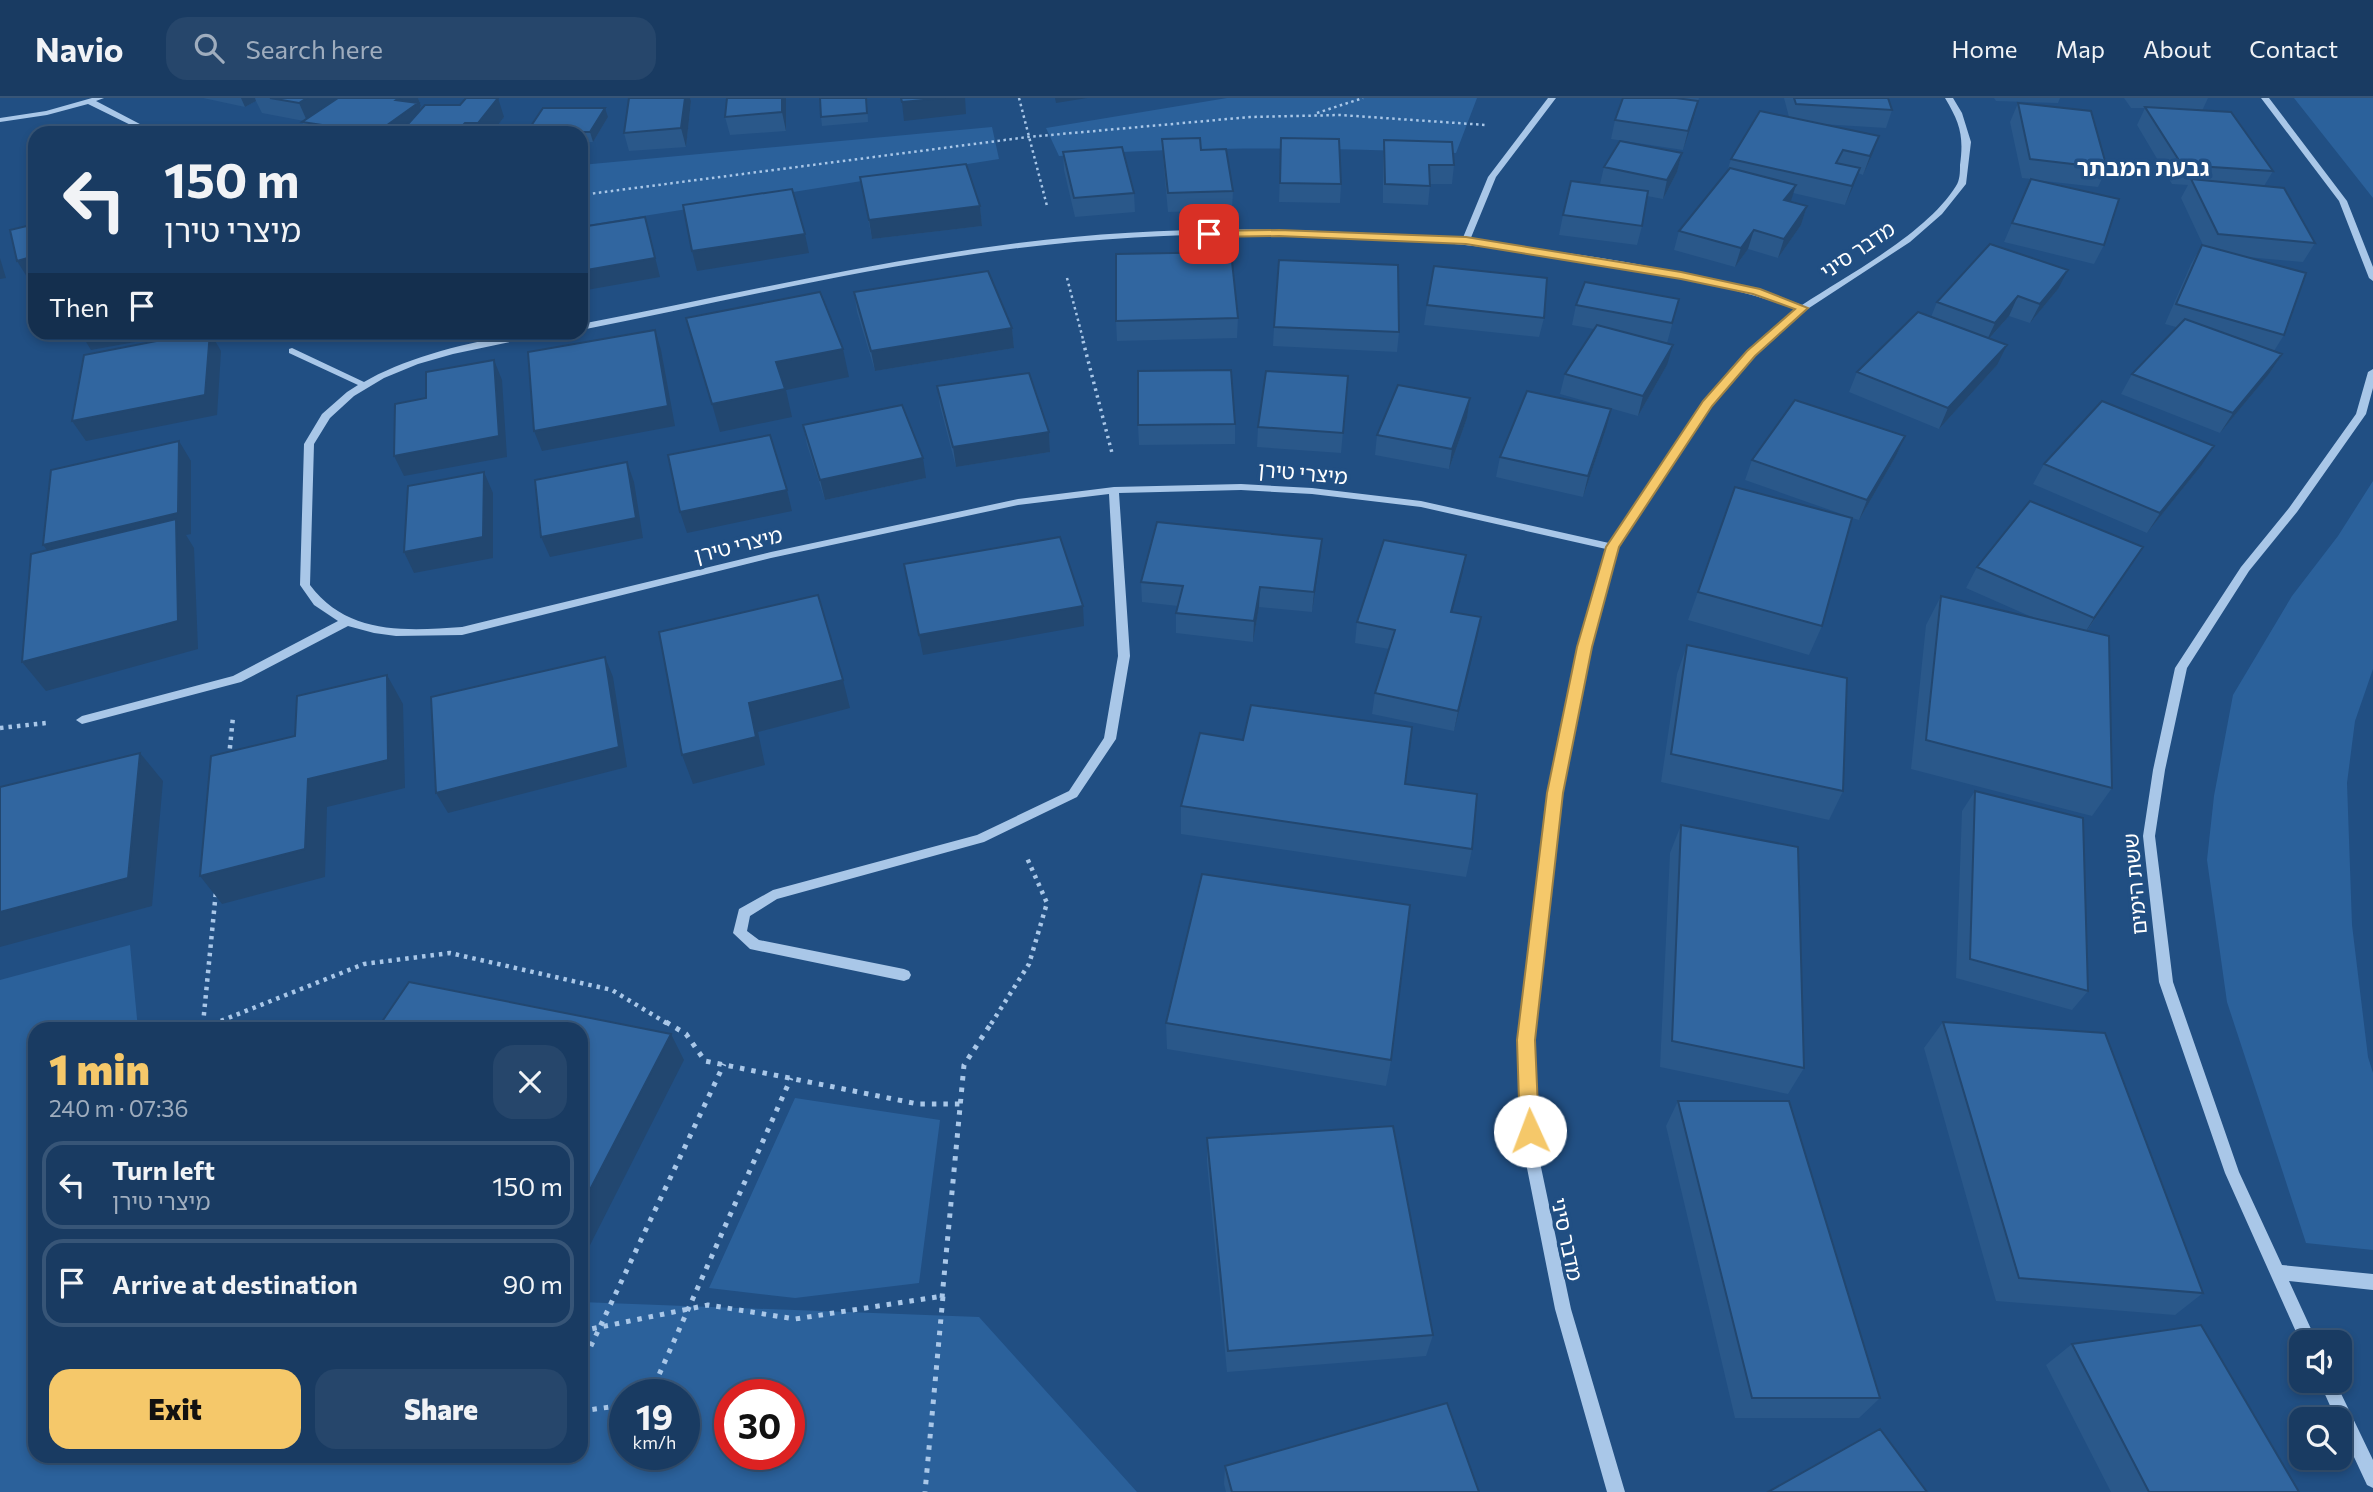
<!DOCTYPE html>
<html lang="en">
<head>
<meta charset="utf-8">
<style>
	:root { --surface:#193b62; --page:#26466b; --text:#f1f3f6; --muted:#9fadbe; --line:#375577; --accent:#f5c86a }
	body { margin:0; font-family:Commissioner,"Noto Sans Hebrew",sans-serif; background:var(--page); color:var(--text); height:100vh; display:flex; flex-direction:column; font-size:26px; white-space:nowrap }
	* { box-sizing:border-box; margin:0 }
	p { font-size:23px; color:var(--muted) }
	.icon { flex:none; width:38px; height:38px; fill:none; stroke:currentColor; stroke-width:2; stroke-linecap:round; stroke-linejoin:round }
	.map { position:relative; flex:1; overflow:hidden }
	.sheet { position:absolute; left:28px; top:924px; width:560px; height:441px; display:flex; flex-direction:column; background:var(--surface); border-radius:21px; box-shadow:0 4px 10px #0003,0 0 0 2px var(--line) }
	.sheet>* { flex:none }
	.hud { position:absolute; left:28px; top:28px; width:560px; height:214px; border-radius:21px; box-shadow:0 4px 10px #0003,0 0 0 2px var(--line); background:#193b62; color:var(--text); overflow:hidden }
	.fabs { position:absolute; left:2289px; top:1232px; display:grid; gap:14px }
	.fabs a { display:grid; place-items:center; width:63px; height:63px; border-radius:14px; background:var(--surface); box-shadow:0 4px 10px #0003,0 0 0 2px var(--line); font-size:35px }
	.speed { position:absolute; left:609px; top:1281px; display:flex; gap:14px; font-size:35px; font-weight:700; text-align:center }
	.speed>* { display:grid; place-content:center; width:91px; height:91px; border-radius:50%; background:var(--surface); box-shadow:0 4px 10px #0003,0 0 0 2px var(--line); line-height:1 }
	.speed small { font-size:18px; font-weight:400 }
	.speed .limit { border:10px solid #d22; background:#fff; color:#111 }
	.pin { position:absolute; display:grid; place-items:center; width:60px; height:60px; color:#fff; margin:-30px; border-radius:14px; box-shadow:0 4px 10px #0006 }
	.me { position:absolute; width:77px; margin:-38px; rotate:358deg; stroke-linejoin:round; filter:drop-shadow(0 0 5px #0008) }
	.turn { display:flex; align-items:center; gap:24px; height:147px; padding:0 21px; font-size:32px }
	.turn .icon { width:91px; height:91px; stroke-width:2.5 }
	.turn b { display:block; font-size:49px; line-height:60px }
	.then { display:flex; align-items:center; height:66px; padding:0 21px; background:#0003; gap:14px; font-size:26px }
	.round { display:grid; place-items:center; flex:none; width:74px; height:74px; border-radius:21px; background:var(--page) }
	.summary { display:flex; align-items:center; justify-content:space-between; height:119px; padding:0 21px }
	h1 { font-size:42px; font-weight:800; line-height:52px; color:var(--accent) }
	.action { display:flex; gap:14px; margin-top:auto; padding:14px 21px }
	.action a { flex:1; height:80px; border-radius:21px; background:var(--accent); color:#111; font-size:28px; font-weight:800; line-height:80px; text-align:center }
	.action a+a { background:var(--page); color:var(--text) }
	ul { padding:0; list-style:none }
	li { display:flex; align-items:center; gap:21px; height:88px; margin:0 14px 10px; padding:0 7px; border:4px solid var(--line); border-radius:21px }
	li div { flex:1 }
	li b { display:block; font-size:26px }
	li em { font-style:normal }
	header { display:flex; align-items:center; gap:42px; box-sizing:border-box; height:98px; padding:0 35px; background:var(--surface); border-bottom:2px solid var(--line) }
	header strong { font-size:33px }
	nav { display:flex; gap:38px; margin-inline-start:auto; font-size:24px }
	.search { width:490px; height:63px; background:var(--page); display:flex; align-items:center; gap:18px; box-sizing:border-box; padding:0 24px; border-radius:21px; color:var(--muted); font-size:26px }
	.map>svg:first-child { display:block }
	.green { fill:#2b619b; fill-rule:evenodd }
	.lines { fill:none; stroke-linecap:round; stroke-linejoin:round }
	.path-far3 { stroke:#a9c7e8; stroke-width:2.5; stroke-dasharray:2.5 3.5; stroke-linecap:butt }
	.path-far2 { stroke:#a9c7e8; stroke-width:3.5; stroke-dasharray:2.5 4.5; stroke-linecap:butt }
	.path-far1 { stroke:#a9c7e8; stroke-width:4.5; stroke-dasharray:3.5 5; stroke-linecap:butt }
	.path { stroke:#a9c7e8; stroke-width:5; stroke-dasharray:4.5 7; stroke-linecap:butt }
	.minor { fill:#a9c7e8; fill-rule:evenodd }
	.wall { fill:#2a588a }
	.shaded-wall { fill:#224770 }
	.building { fill:#3166a0; stroke:#224770; stroke-width:2 }
	.route { fill:#f5c86a; stroke:#9f8245; stroke-width:2 }
	.labels { text-anchor:middle; dominant-baseline:central; stroke-width:7; stroke-linejoin:round; paint-order:stroke }
	.street-label { font-size:21px; fill:#fff; stroke:#214f83 }
	.far-district-label { font-size:23px; font-weight:bold; fill:#fff; stroke:#214f83 }
</style>
</head>
<body>
<header>
<strong>Navio</strong>
<div class="search"><svg class="icon" aria-label="search" viewBox="0 0 24 24"><circle cx="10" cy="10" r="6"/><path d="M15 15l6 6"/></svg>Search here</div>
<nav><a>Home</a><a>Map</a><a>About</a><a>Contact</a></nav>
</header>
<div class="map">
<svg width="2373" height="1394" viewBox="0 0 2373 1394">
	<rect width="100%" height="100%" fill="#214f83"/>
	<path class="green" d="M1227 0H1477L1456 55C1322 49 1192 48 1059 58L1046 30Z
		M2294 0H2373V100Z
		M992 29 999 61 581 128V67Z
		M2373 383V571L2355 623 2347 685 2352 827 2368 959 2373 975V1152L2306 1145 2227 904 2207 762 2214 698 2233 597 2292 498 2338 438Z
		M130 847 138 931H35V1358H581V1204L979 1219 1137 1394H0V882ZM625 1297H684V1356H625ZM730 1297H789V1356H730Z
		M795 1000 940 1022 919 1185 795 1200 709 1190Z"/>
	<g class="lines">
		<path class="path-far3" d="M1019 0 1047 108
			M1317 15 1363 0
			M581 97 1028 39 1250 19 1340 17 1486 27
			M1067 180 1084 245"/>
		<path class="path-far2" d="M1083 243 1112 355"/>
		<path class="path-far1" d="M0 630 46 625
			M229 659 233 619
			M203 926 216 793
			M213 926 364 866 450 855 612 892 668 926
			M991 926 1029 866 1047 805 1027 760"/>
		<path class="path" d="M666 924 686 936 705 963 918 1006H960
			M202 930 218 924
			M202 931 203 924
			M942 1200 964 967 992 924
			M581 1233 708 1207 795 1221 943 1198 925 1394
			M581 1269 724 966
			M650 1297 791 980
			M581 1313 625 1307"/>
		<path class="minor" d="M92 0H104L96 3 157 35H147L88 6 47 17 0 24V20L46 13Z
			M1548 0H1556L1496 79 1470 142C1582 156 1695 171 1802 207 1849 176 1926 136 1956 88 1960 82 1960 74 1960 67 1964 38 1960 25 1945 0H1953L1962 15 1971 44 1966 86 1942 116 1910 144 1806 212 1754 257 1711 308 1617 449 1590 549 1561 695 1533 942 1538 1055 1571 1211 1625 1394H1607L1555 1211 1524 1055 1519 942 1549 695 1578 549 1606 451 1421 409 1312 396 1241 392 1119 395 1130 558 1116 641 1077 699 984 744 777 801 750 818 747 833 759 842 904 871 909 873 911 877 909 881 904 883 750 851 733 835 739 811 773 792 977 737 1069 693 1104 640 1118 558 1109 396 1018 407 771 460 462 537 396 538 374 535 348 528 241 584 82 626 76 622 82 618 233 578 338 523 314 507 300 487 304 346 322 316 347 294 358 287 289 255V251L292 250 364 284C411 256 503 234 557 234L453 256 418 266 384 280 354 298 330 320 314 346 310 487C347 537 406 533 462 529L771 454 1018 401 1114 389 1241 386 1312 390 1421 403 1609 445 1704 304 1748 253 1797 211C1726 187 1653 173 1580 162 1395 133 1204 127 1019 150 871 168 726 203 581 232V226C726 198 871 164 1018 145 1166 126 1315 129 1462 142L1488 79Z
			M2261 0H2269L2347 103 2373 169V183L2369 180 2339 103Z
			M2373 271V290L2366 316 2297 414 2249 473 2187 570 2165 672 2155 738 2173 884 2239 1074 2282 1167 2373 1176V1192L2289 1183 2317 1244 2301 1245 2225 1075 2159 884 2143 738 2153 672 2175 570 2241 469 2289 410 2356 316 2368 274Z
			M2319 1283H2335L2373 1362V1390L2367 1387 2340 1329V1321H2336Z"/>
	</g>
	<path class="wall" d="M203 0H418L421 8 420 9 421 11 504 19 492 35H308L302 24 304 23 262 15 256 3 245 9Z
		M629 0H690L691 3 686 49 629 53 624 35Z
		M786 0V33L730 37 725 19Z
		M820 0H867L868 24 822 28 821 19Z
		M1623 0H1699L1683 52 1611 41 1615 22Z
		M1784 0H1888L1892 12 1886 30 1821 26 1872 57 1863 77 1858 75 1845 107 1793 95 1790 104 1807 108 1801 127 1778 160 1748 151 1735 169 1674 152 1679 133 1727 74 1731 61 1789 19Z
		M1994 0H2060L2058 5 1996 3Z
		M2124 0H2208L2202 13 2273 73 2264 88 2315 145 2303 164 2247 159 2284 237 2274 253 2282 256 2269 276 2220 335 2121 296 2132 276 2176 229 2165 226 2191 166 2202 147H2203L2181 100 2188 87 2172 86 2137 27 2145 10H2131Z
		M2018 5 2107 70 2098 89 2035 82 2104 147 2094 166 2004 144 2031 81 2022 80 2010 24Z
		M608 19 593 44H581V35L527 34Z
		M1281 40 1341 86 1340 105 1279 104Z
		M1162 41 1201 52 1233 93 1232 112 1168 114 1163 60Z
		M1384 42 1454 67 1452 86H1430L1428 107 1383 105V60Z
		M1063 54 1134 95 1135 114 1075 119 1064 72Z
		M1682 55 1677 74 1663 101 1647 98 1642 128 1637 147 1559 137 1563 117 1600 86 1604 69Z
		M860 79 980 108 982 128 872 141Z
		M2058 191 2030 225 2009 218 1989 241 1997 267 1939 331 1849 294 1857 274 1931 219 1937 204Z
		M854 194 1012 230 1014 250 875 273 857 214Z
		M1679 201 1667 245V267L1638 318 1560 296 1565 276 1594 231 1572 227 1576 207Z
		M1427 207 1544 220 1539 239 1424 227Z
		M1238 220 1237 240 1117 243 1116 223Z
		M1274 229 1399 234 1397 254 1273 248Z
		M1348 278 1341 355 1257 349 1258 329Z
		M937 288 1049 334 1050 354 956 369 940 308Z
		M1470 300 1467 320 1449 371 1375 357 1377 337Z
		M1235 326V346L1139 347 1138 327Z
		M803 327 926 380 825 402 807 347Z
		M1606 331 1583 399 1496 379 1500 359Z
		M1905 338 1896 358 1859 422 1852 420 1822 528 1809 557 1688 522 1735 389 1850 419 1745 382 1752 362Z
		M2044 366 2201 368 2147 435 2033 386Z
		M1322 441 1312 514 1259 509 1253 544 1176 535V515L1178 508 1142 504 1141 484Z
		M2143 449 2087 533 2112 690 2092 718 1911 671 1926 527 1941 498 2036 521 1966 490 1977 469Z
		M1462 477 1452 514 1481 519 1454 633 1372 616 1375 595 1389 551 1355 545 1357 524Z
		M1687 547 1843 693 1829 722 1661 684 1677 576Z
		M1405 686 1472 751 1466 779 1181 736V708Z
		M1975 693 2088 893 2072 912 1956 880 1962 713Z
		M1681 727 1804 970 1788 996 1660 969 1670 755Z
		M1943 924 2203 1195 2175 1217 1996 1203 1924 950Z
		M1166 925 1391 962 1386 988 1167 951Z
		M1678 1003 1880 1300 1859 1320H1735L1666 1028Z
		M1207 1040 1433 1237 1426 1258 1227 1274 1207 1065Z
		M2072 1246 2299 1394H2111L2046 1267Z
		M1225 1368 1479 1394H1226L1224 1386Z"/>
	<path class="shaded-wall" d="M241 0H255L256 3 245 9Z
		M307 0H345L307 23 299 5Z
		M394 0H418L421 8 420 9 425 24 410 35H376Z
		M498 0 504 19 492 35H482L478 25Z
		M685 0H690L691 3 686 49 681 30Z
		M782 0H786V33L782 14Z
		M945 0H965L966 16 904 23 902 4Z
		M1055 0H1087L1056 5Z
		M1698 3 1693 22 1683 52 1688 33Z
		M605 10 608 19 593 44 590 34Z
		M465 25 468 35H456Z
		M1879 38 1872 57 1863 77 1870 58Z
		M1682 55 1677 74 1663 101 1667 82Z
		M1860 70 1853 89 1845 107 1852 88Z
		M1796 87 1790 106 1784 102Z
		M980 108 982 128 872 141 869 122Z
		M1807 108 1801 127 1778 160 1784 141Z
		M645 119 660 179 581 193V173Z
		M1754 132 1748 151 1735 169 1741 150Z
		M805 136 809 155 697 173 692 153Z
		M35 158V181L29 182 17 163Z
		M0 160 6 180 0 181Z
		M2068 172 2058 191 2030 225 2040 206Z
		M2018 198 2009 218 1986 244 1995 225Z
		M1012 230 1014 250 875 273 871 253Z
		M655 232 661 252 675 328 542 353 534 333Z
		M80 234H190L91 252Z
		M210 234 221 253 217 317 86 343 72 323Z
		M1673 247 1667 267 1638 318 1643 298Z
		M2007 247 1997 267 1939 331 1948 310Z
		M843 251 849 279 786 292 792 319 720 334 712 306 776 264Z
		M2282 256 2269 276 2220 335 2233 315Z
		M494 262 502 282 507 359 404 378 394 358Z
		M1470 300 1467 320 1449 371 1452 351Z
		M1611 311 1606 331 1583 399 1588 378Z
		M1049 334 1050 354 956 369 953 349Z
		M1905 338 1896 358 1859 422 1867 402Z
		M179 343 191 363V436L186 437 194 450 198 551 46 593 22 564 59 467 43 447Z
		M2214 348 2201 368 2147 435 2160 415Z
		M923 360 926 380 825 402 820 382Z
		M627 364 634 384 643 440 550 459 541 439Z
		M484 374 493 395V460L414 475 404 454Z
		M787 392 792 413 687 435 680 414Z
		M1322 441 1320 461 1312 514 1314 494Z
		M2143 449 2130 469 2081 541 2094 520Z
		M1466 457 1462 477 1447 534 1451 514Z
		M1260 489 1259 509 1253 544 1254 523Z
		M1083 508 1084 528 923 557 919 537Z
		M1481 519 1477 540 1454 633 1458 613Z
		M605 559 613 579 627 669 448 715 436 695Z
		M387 577 403 606 405 690 327 709 325 779 222 806 200 778 308 681Z
		M843 582 850 610 758 634 765 667 693 686 682 657 749 605Z
		M140 655 163 683 152 808 0 849V814Z
		M671 936 684 962 586 1155 581 1149V1109Z"/>
	<path class="building" d="M270 0H307L299 5Z
		M338 0H399L396 2 418 5 376 35 302 24Z
		M466 0H498L478 25H465L456 35H400L425 7H460Z
		M629 0H685L681 30 624 35Z
		M727 0H782V14L725 19Z
		M820 0H866L867 15 821 19Z
		M901 0H945L902 4Z
		M1623 0H1676L1698 3 1688 33 1615 22Z
		M1794 0H1888L1892 12 1796 6Z
		M2018 5 2091 13 2107 70 2030 61Z
		M2145 9 2231 14 2273 73 2182 67Z
		M543 10H605L590 34H527Z
		M1760 13 1879 38 1870 58 1843 52 1836 65 1860 70 1852 88 1731 61Z
		M1200 40 1201 52 1226 51 1233 93 1168 95 1162 41Z
		M1281 40 1339 41 1341 86 1280 85Z
		M1384 42 1452 44 1454 67H1429L1430 88 1385 86Z
		M1620 43 1682 55 1667 82 1604 69Z
		M1122 49 1134 95 1074 100 1063 54Z
		M966 66 980 108 869 122 860 79Z
		M1730 70 1796 87 1784 102 1807 108 1784 141 1754 132 1741 150 1679 133Z
		M2031 81 2119 101 2104 147 2012 125Z
		M2191 81 2284 90 2315 145 2218 136Z
		M1571 83 1648 93 1642 128 1563 117Z
		M792 91 805 136 692 153 683 107Z
		M645 119 655 160 581 173V129Z
		M35 126V158L17 163 10 132Z
		M1990 146 2068 172 2040 206 2018 198 1995 225 1937 204Z
		M2202 147 2306 175 2284 237 2176 206Z
		M1231 154 1238 220 1116 223V156Z
		M1279 162 1398 167 1399 234 1274 229Z
		M1434 168 1547 180 1544 220 1427 207Z
		M988 173 1012 230 871 253 854 194Z
		M1585 184 1679 201 1672 225 1576 207Z
		M820 194 843 251 776 264 785 291 712 306 686 220Z
		M1918 214 2007 247 1948 310 1857 274Z
		M2185 221 2282 256 2233 315 2132 276Z
		M1597 227 1673 247 1643 298 1565 276Z
		M655 232 668 308 534 333 528 254Z
		M203 234H210L205 297 72 323 84 257Z
		M494 262 499 338 394 358 395 306 426 300V274Z
		M1231 272 1235 326 1138 327V273Z
		M1266 273 1348 278 1343 335 1258 329Z
		M1029 275 1049 334 953 349 937 288Z
		M1398 287 1470 300 1452 351 1377 337Z
		M1527 293 1611 311 1588 378 1500 359Z
		M1795 302 1905 338 1867 402 1752 362Z
		M2102 303 2214 348 2160 415 2044 366Z
		M902 307 923 360 820 382 803 327Z
		M770 337 787 392 680 414 668 357Z
		M179 343 178 415 43 447 51 372Z
		M627 364 636 420 541 439 535 382Z
		M484 374 483 439 404 454 408 388Z
		M1735 389 1852 420 1822 528 1698 494Z
		M2030 403 2143 449 2094 520 1977 469Z
		M176 421 178 523 22 564 31 456Z
		M1157 424 1322 441 1314 494 1260 489 1254 523 1176 515 1183 488 1141 484Z
		M1060 439 1083 508 919 537 904 466Z
		M1384 442 1466 457 1451 514 1481 519 1458 613 1375 595 1395 532 1357 524Z
		M818 497 843 582 749 605 756 639 682 657 659 534Z
		M1941 498 2109 538 2112 690 1926 642Z
		M1687 547 1847 580 1843 693 1671 656Z
		M605 559 619 649 436 695 431 599Z
		M387 577 388 662 308 681 305 751 200 778 211 658 295 638 297 598Z
		M1251 607 1412 629 1405 686 1477 696 1472 751 1181 708 1200 635 1243 642Z
		M140 655 128 780 0 814V689Z
		M1975 693 2083 720 2088 893 1970 861Z
		M1681 727 1798 749 1804 970 1672 943Z
		M1202 776 1410 807 1391 962 1166 925Z
		M409 884 671 936 581 1109V931H377Z
		M1943 924 2105 935 2203 1195 2019 1180Z
		M1678 1003H1789L1880 1300H1752Z
		M1393 1028 1433 1237 1228 1253 1207 1040Z
		M2201 1227 2299 1394H2149L2072 1246Z
		M1447 1305 1479 1394H1232L1225 1368Z
		M1880 1331 1927 1394H1768Z"/>
	<path class="route" d="M1279 132 1466 139 1681 174 1760 191 1808 210 1755 258 1712 308 1619 449 1592 549 1563 695 1535 942 1539 1033 1536 1039 1530 1041 1523 1039 1520 1033 1517 942 1547 695 1577 549 1606 449 1703 303 1747 253 1795 211 1753 196 1681 181 1466 146 1279 138 1209 139 1204 136 1209 133Z"/>
	<g class="labels">
		<g class="street-label">
			<text transform="translate(1857 151) rotate(-34)">מדבר סיני</text>
			<text transform="translate(1303 374) rotate(5)">מיצרי טירן</text>
			<text transform="translate(738 446) rotate(-14)">מיצרי טירן</text>
			<text transform="translate(2134 786) rotate(-95)">ששת הימים</text>
			<text transform="translate(1568 1141) rotate(78)">מדבר סיני</text>
		</g>
		<g class="far-district-label">
			<text x="2143" y="69">גבעת המבתר</text>
		</g>
	</g>
</svg>
<div class="fabs">
<a><svg class="icon" aria-label="sound" viewBox="0 0 24 24"><path d="M4 9h4l5-4v14l-5-4H4zM17 9q2 3 0 6"/></svg></a>
<a><svg class="icon" aria-label="search" viewBox="0 0 24 24"><circle cx="10" cy="10" r="6"/><path d="M15 15l6 6"/></svg></a>
</div>
<div class="speed"><div>19<small>km/h</small></div><div class="limit">30</div></div>
<div class="pin" style="left:1209px;top:136px;background:#d93025"><svg class="icon" aria-label="arrive" viewBox="0 0 24 24"><path d="M6 21V4h12l-3 4 3 4H6"/></svg></div>
<svg class="me" style="left:1530px;top:1033px" viewBox="-20 -20 40 40"><circle r="19" fill="#fff"/><path d="M0-13L10 11 0 6-10 11z" fill="#f5c86a"/></svg>
<div class="hud">
<div class="turn"><svg class="icon" aria-label="left" viewBox="0 0 24 24"><path d="M17 20v-9H6M10 6l-5 5 5 5"/></svg><div><b>150 m</b>מיצרי טירן</div></div>
<div class="then">Then<svg class="icon" aria-label="arrive" viewBox="0 0 24 24"><path d="M6 21V4h12l-3 4 3 4H6"/></svg></div>
</div>
<section class="sheet">
<div class="summary"><div><h1>1 min</h1><p>240 m · 07:36</p></div><a class="round"><svg class="icon" aria-label="close" viewBox="0 0 24 24"><path d="M6 6l12 12M18 6L6 18"/></svg></a></div>
<ul>
<li><svg class="icon" aria-label="left" viewBox="0 0 24 24"><path d="M17 20v-9H6M10 6l-5 5 5 5"/></svg><div><b>Turn left</b><p>מיצרי טירן</p></div><em>150 m</em></li>
<li><svg class="icon" aria-label="arrive" viewBox="0 0 24 24"><path d="M6 21V4h12l-3 4 3 4H6"/></svg><div><b>Arrive at destination</b></div><em>90 m</em></li>
</ul>
<div class="action"><a>Exit</a><a>Share</a></div>
</section>
</div>
</body>
</html>
